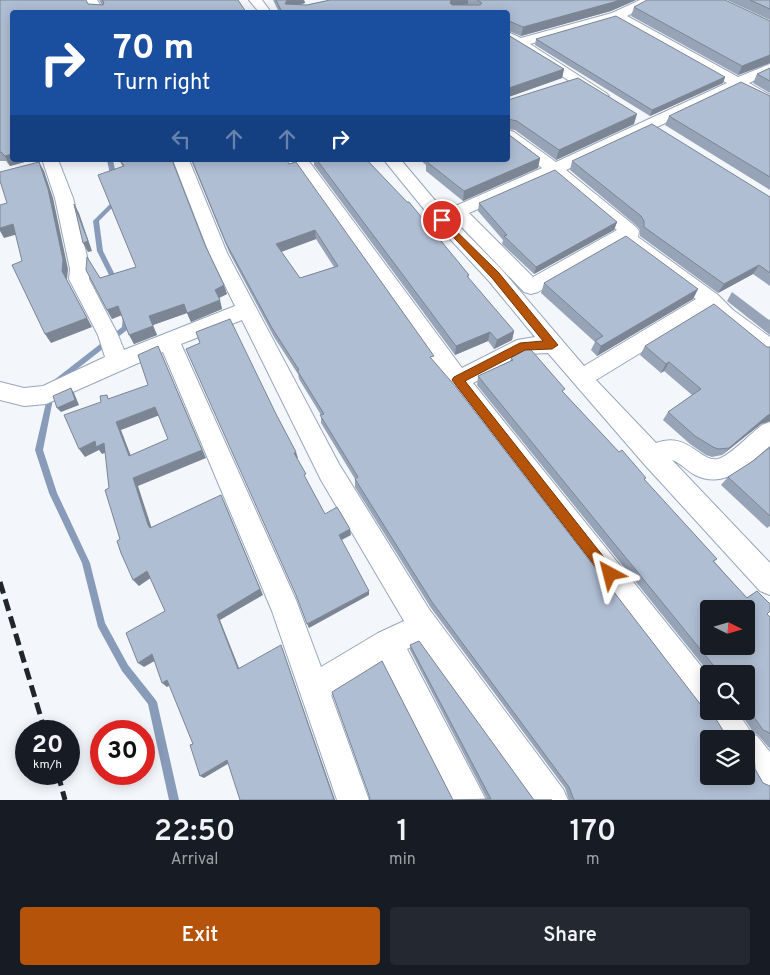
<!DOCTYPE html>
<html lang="en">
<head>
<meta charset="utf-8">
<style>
	:root { --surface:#171b24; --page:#242831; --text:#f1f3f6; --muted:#9ea1a6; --accent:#b45309 }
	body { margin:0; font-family:Overpass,sans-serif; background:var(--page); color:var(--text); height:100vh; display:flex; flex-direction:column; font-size:19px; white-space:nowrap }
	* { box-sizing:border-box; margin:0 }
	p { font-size:16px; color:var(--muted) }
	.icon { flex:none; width:28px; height:28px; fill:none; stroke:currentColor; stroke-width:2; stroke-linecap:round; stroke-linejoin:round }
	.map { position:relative; height:800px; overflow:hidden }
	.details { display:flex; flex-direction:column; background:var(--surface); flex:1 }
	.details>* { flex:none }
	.hud { position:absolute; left:10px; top:10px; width:500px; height:152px; border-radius:5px; box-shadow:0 2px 12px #0003; background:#1a4fa0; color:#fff; overflow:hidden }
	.needle { width:32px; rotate:95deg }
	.fabs { position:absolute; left:700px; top:600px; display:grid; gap:10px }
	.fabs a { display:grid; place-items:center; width:55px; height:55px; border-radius:5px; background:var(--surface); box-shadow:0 2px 12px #0003; font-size:25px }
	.speed { position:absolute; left:15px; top:720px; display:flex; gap:10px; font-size:25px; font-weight:700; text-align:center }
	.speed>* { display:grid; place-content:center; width:65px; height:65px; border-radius:50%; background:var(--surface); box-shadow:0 2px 12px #0003; line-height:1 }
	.speed small { font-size:12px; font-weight:400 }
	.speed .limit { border:8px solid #d22; background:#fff; color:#111 }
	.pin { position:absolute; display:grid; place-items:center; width:42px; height:42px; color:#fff; margin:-21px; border:2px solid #fff; border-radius:50%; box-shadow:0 1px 5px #0007 }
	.me { position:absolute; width:55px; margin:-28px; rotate:322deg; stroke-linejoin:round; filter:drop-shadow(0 0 4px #0008) }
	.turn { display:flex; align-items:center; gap:18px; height:105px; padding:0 20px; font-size:22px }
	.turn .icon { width:65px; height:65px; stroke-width:2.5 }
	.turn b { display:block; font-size:35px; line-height:42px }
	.lanes { display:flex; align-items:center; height:48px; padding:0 20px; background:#0003; justify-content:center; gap:25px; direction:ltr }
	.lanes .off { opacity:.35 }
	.eta { display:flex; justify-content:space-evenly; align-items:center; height:85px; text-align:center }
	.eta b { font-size:30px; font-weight:600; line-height:35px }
	.cta { display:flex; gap:10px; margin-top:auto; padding:10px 20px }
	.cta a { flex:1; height:58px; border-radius:5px; background:var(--accent); color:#fff; font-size:20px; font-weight:600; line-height:58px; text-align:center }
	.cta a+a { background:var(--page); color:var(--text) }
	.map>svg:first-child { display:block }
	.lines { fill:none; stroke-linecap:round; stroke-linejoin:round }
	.stream { fill:#889bb9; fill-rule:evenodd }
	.street-casing { stroke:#98a6bb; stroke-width:2 }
	.street { fill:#fff; fill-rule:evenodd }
	.rail { stroke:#21262d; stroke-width:5; stroke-dasharray:12 6; stroke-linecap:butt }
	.wall { fill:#97a3b6; fill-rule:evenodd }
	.shaded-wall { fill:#7b8594 }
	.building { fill:#b0bed4; stroke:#7b8594; fill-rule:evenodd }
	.route { fill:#b45309; stroke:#753606 }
</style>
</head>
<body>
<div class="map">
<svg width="770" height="800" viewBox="0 0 770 800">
	<rect width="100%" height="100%" fill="#f3f6fb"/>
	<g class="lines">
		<path class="stream" d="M107 160H113L117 179 116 180 114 181 111 179Z
			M116 199 119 201 99 221 103 251 119 283 116 285 113 283 97 251 93 221 114 200Z
			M123 314H127L128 316 127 330 58 384H54L53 382 54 380 122 327Z
			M51 391 53 392 54 394 43 450 57 493 90 563 105 623 128 665 155 699 157 702 179 800H169L148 704 122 671 98 627 82 563 49 493 35 450 48 394 49 392Z"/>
		<g class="street-casing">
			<path id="street" d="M85 0H97L105 12H93Z
				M249 0H262L271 12H259Z
				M640 0H656L627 16 738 77 770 64V73L749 83 770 95V106L737 89 566 170 636 227 639 231 638 237 718 295 733 310 770 337V356L762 354 709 311 596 380 656 443C689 431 700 463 718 459 730 456 751 433 762 425L770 422V446C748 464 726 490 695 475 687 471 681 463 672 460L770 563V595L760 591 644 464 548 353 527 354 473 383 709 676V711H737L752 734 757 736 770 752V793C742 781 746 764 746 739H720L704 713 698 711 450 386 292 160H308L462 368 517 340 535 337 488 280 436 224 384 160H401L444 211 542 168 508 142V130L514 132 556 162 727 83 615 20 530 44 606 93 609 96 601 101 508 42V32L521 38 612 13ZM553 176 617 230 533 277 469 213ZM455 220 524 292 531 294 538 292 622 244 696 299 584 366 502 270 454 221Z
				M44 160H58L59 162 73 198 90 269 89 279 118 335 124 350 235 306 209 253 173 160H189L227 253 339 464 429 609 563 789 568 800H532L419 643 407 649 486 800H453L383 663 331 695 369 800H337L272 611 163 352 46 404 24 406 0 400V382L24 388 43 386 105 357 98 335 69 279 70 269 55 198 43 162ZM242 320 321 480 404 621 378 633 321 667 296 600 181 344Z"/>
		</g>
		<use href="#street" class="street"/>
		<path class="rail" d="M0 582 45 731
			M58 774 65 800"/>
	</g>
	<path class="wall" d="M0 0 102 5 99 0H238L12 160H32L10 166 6 161H0Z
		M273 0H304L305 3 299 5H307L330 0H636L611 11 521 36 509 31 508 35 564 69 562 78 509 97 508 100 634 124 556 160 515 130 508 129V134L540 158 538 168 463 201 426 171V165L420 160H508V12H279Z
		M727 0H770V20Z
		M634 7 770 21V63L738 75 631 16Z
		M536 39 725 77 723 83 650 116 535 45Z
		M770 68V93L753 83 757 74Z
		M770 96V190L665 125 669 116Z
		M119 160H172L205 245 227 294 219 298 222 309 191 322 187 313 153 325 157 335 134 344 121 315 112 319 86 270 100 278 136 267 123 167Z
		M191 160H287L289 164 433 361 704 709 727 737 755 769 770 800H569L565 788 431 608 355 487V479L321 423V415L299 379 298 374 274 337 229 252ZM316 239 334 267 300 278 281 252Z
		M314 160H367L469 275 468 278 514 331 512 340 494 349 488 341 455 355 314 165Z
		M572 161 770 197V286L753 274 718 293 640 236V230L637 226 570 170Z
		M479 203 617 222 614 230 534 274 502 244 503 240 478 211Z
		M544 283 698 289 693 299 597 356 591 350 595 342 541 293Z
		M732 292 769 320 770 319V335L727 301Z
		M645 346 770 347V421L761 424 722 455 712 457 706 455 690 444 663 420 668 412 692 395 664 371 661 373 640 355Z
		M511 358 564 393 717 559 714 561 746 598 757 591 767 614 770 617V749L758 735 753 732 739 711H746V674H710L477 385 478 376 510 361Z
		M770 447V526L767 528 721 485 728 477 753 461Z
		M410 645 534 800H453L487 799 410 650Z"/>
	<path class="shaded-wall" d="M287 0H304L305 3 289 7 285 4Z
		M451 0H468V4L452 7 450 3Z
		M619 0H636L611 11 521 36 523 27Z
		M770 55V63L738 75 742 66Z
		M564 69 562 78 508 97 509 88Z
		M725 77 723 83 650 116 652 110Z
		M637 114 634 124 556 160 559 150Z
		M12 154V160H32L10 166 5 156Z
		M540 158 538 168 463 201 464 191Z
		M39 162 44 171 53 198 68 269 67 280 92 327 51 343 45 334Z
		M74 204 79 213 92 251 88 252 83 243Z
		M617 222 614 230 534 274 536 267Z
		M13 224 18 234 4 238 0 231V228Z
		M315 230 316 239 278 253 276 244Z
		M759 265 753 274 718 293 724 284Z
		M224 285 227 294 217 299 215 290Z
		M698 289 693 299 597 356 601 346Z
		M220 300 222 309 191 322 187 313Z
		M184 304 187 313 153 325 149 316Z
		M118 306 122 315 112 319 107 310Z
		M153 326 157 335 134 344 129 335Z
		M514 331 512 340 494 349 497 340Z
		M490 332 488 341 455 355 456 346Z
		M158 346 206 458 138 486 153 532 148 525 133 478 202 450Z
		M669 362 664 371 661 373 666 364Z
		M71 388 74 393 79 405 61 412 57 408Z
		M155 407 160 415 121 430 134 464 129 456 116 422Z
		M768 415H770V421L761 424 722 455 729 448Z
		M95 441 104 443 110 451 102 454 99 450 85 457 79 449Z
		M296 452 298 458 295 459 294 453Z
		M224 502 263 595 220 620 241 673 238 669 217 615Z
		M350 529 351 535 340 541 339 535Z
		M147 571 152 577 139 586 133 580Z
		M369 591V595L309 628 307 624Z
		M281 645 283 650 335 800H334Z
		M152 654 158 659 144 667 138 663Z
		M167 680 172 684 167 687 162 683Z
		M227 760 231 762 204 778 200 776Z"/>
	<path class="building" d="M0 0H86L88 4 103 5 104 2 102 0H238L246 12H12V154L5 156 1 152H0Z
		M276 0H287L285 4 307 5 330 0H451L450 3 452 5H480L482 3 477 0H619L614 2 523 27 509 21 508 35 564 69 509 88 508 100 578 78 637 114 559 150 517 121 508 119V134L540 158 464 191 427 162 431 160H508V12H282Z
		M647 0H725L770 21V55L742 66 634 7Z
		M750 0H770V9Z
		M616 16 725 77 652 110 536 39Z
		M770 68V81L757 74Z
		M741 82 770 96V177L669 116Z
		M652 124 770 197V273L759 265 724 284 644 227V221L641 216 572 161Z
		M120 160H172L205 245 224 285 215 290 220 300 187 313 184 304 149 316 153 326 129 335 118 306 107 310 86 270 87 257 100 278 136 267 98 175 124 166Z
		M192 160H287L289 164 296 162 434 356 430 357 456 387 704 709 709 710V711H711L727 737 753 738 755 769 763 783 770 786V800H574L569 787 432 602 355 479 358 477 320 415 324 414 297 370H299L272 328 226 243ZM315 230 338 266 300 278 276 244ZM709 739H746V776H709Z
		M317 160H367L407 202H409L469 275 467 276 514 331 497 340 490 332 456 346Z
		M39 162 48 189 63 260 62 271 87 318 45 334 12 265 22 261 13 224 0 228V205L7 203 0 181V172Z
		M555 170 617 222 536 267 504 236 507 235 479 203Z
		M74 204 88 241 83 243Z
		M626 236 698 289 601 346 595 341 603 336 544 283Z
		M714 304 767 347H770V415H768L729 448 718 449 713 447 695 436 668 412 701 389 669 362 666 364 645 346Z
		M230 319 276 414 296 452 294 453 306 474 304 475 325 514 337 507 350 529 339 535 369 591 307 624 296 595 186 349 200 343 196 332Z
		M158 346 202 450 133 478 148 525 150 528 221 495 260 589 217 615 238 669 281 645 334 800H240L227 760 200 776 190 745 193 744 167 680 162 683 152 654 138 663 126 633 165 611 147 571 133 580 121 553 117 541 120 539 105 490 109 488 104 443 96 447 95 441 79 449 64 415 101 402 100 396 107 395 108 399 148 385 138 355ZM155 407 168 439 129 456 116 422Z
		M528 348 532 351 565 389 562 391 619 452 622 450 646 478 644 479 717 559 713 561 747 598 757 591 770 604V611L767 614 770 617V734L768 732 763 730 747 707 746 706V674H718V671L478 376 513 360 511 358ZM709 609H746V646H709Z
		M71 388 75 400 57 408 53 396Z
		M770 447V516L728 477 753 461Z
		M419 641 534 800H552H369L370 798 332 692 382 661 453 800 491 799 410 645Z"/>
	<path class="route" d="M442 217 499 273 558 345 552 349 525 350 465 381 614 570 616 574 614 579 610 581 605 579 452 380 454 377 520 343 543 341 492 278 439 222 438 220Z"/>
</svg>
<div class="fabs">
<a><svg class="needle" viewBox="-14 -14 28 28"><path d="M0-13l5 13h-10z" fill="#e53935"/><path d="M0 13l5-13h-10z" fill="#9ea1a6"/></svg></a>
<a><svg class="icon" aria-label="search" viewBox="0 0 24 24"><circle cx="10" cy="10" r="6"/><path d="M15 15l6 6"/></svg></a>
<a><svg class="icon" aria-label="layers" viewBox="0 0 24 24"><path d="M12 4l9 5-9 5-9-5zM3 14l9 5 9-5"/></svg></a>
</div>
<div class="speed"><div>20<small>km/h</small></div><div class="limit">30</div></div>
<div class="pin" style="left:442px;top:220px;background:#d93025"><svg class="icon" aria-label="arrive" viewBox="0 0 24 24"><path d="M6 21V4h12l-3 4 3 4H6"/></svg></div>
<svg class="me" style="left:610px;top:574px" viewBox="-20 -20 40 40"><path d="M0-17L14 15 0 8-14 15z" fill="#b45309" stroke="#fff" stroke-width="4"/></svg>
<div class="hud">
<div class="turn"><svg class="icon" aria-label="right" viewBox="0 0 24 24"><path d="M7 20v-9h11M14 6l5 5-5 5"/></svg><div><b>70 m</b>Turn right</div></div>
<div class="lanes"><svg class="icon off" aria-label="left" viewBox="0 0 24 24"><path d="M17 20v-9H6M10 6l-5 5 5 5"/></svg><svg class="icon off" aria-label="ahead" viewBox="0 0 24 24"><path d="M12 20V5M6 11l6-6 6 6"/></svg><svg class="icon off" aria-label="ahead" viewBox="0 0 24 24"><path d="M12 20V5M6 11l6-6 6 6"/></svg><svg class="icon" aria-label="right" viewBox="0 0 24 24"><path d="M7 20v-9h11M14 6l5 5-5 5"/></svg></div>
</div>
</div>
<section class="details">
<div class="eta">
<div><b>22:50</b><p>Arrival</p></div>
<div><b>1</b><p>min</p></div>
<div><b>170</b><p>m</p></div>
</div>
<div class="cta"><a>Exit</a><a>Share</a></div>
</section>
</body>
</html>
